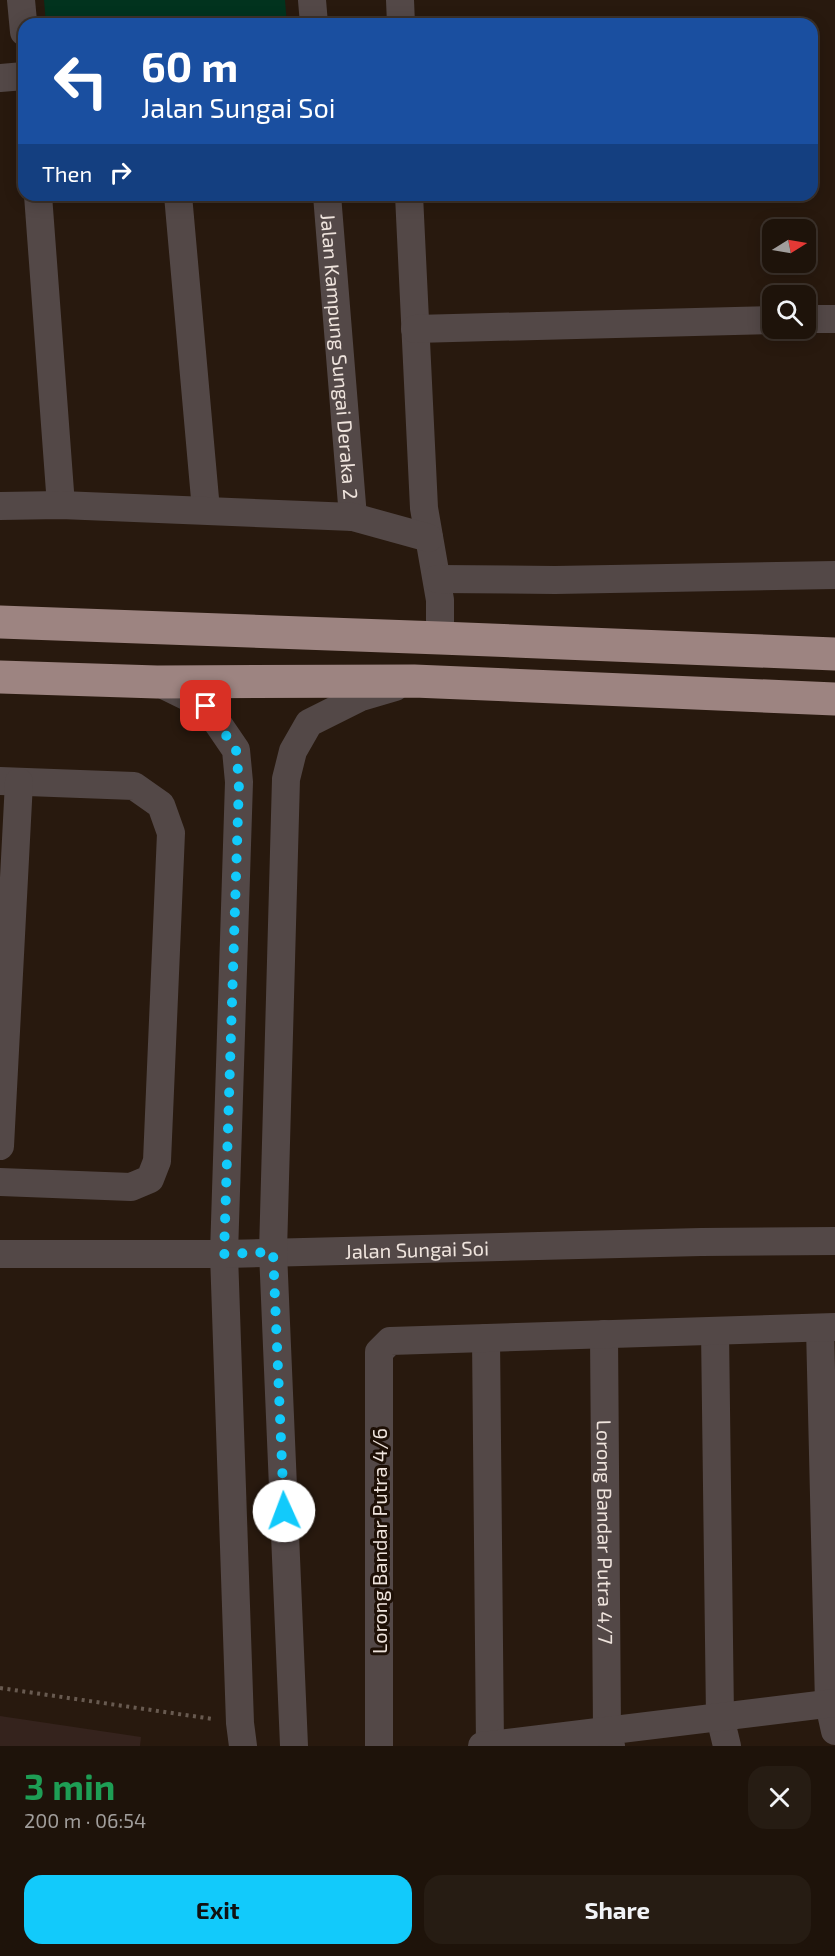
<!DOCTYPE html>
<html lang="en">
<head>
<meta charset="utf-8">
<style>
	:root { --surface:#1e130a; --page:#261c13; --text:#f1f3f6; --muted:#a19e9c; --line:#3c322b; --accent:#12cafb }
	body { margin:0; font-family:"Exo 2",sans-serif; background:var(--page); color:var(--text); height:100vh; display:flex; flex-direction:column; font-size:22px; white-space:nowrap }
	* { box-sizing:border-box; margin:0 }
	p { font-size:20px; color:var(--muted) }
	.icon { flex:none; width:33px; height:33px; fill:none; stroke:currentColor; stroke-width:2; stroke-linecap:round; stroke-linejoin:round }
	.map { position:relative; height:1746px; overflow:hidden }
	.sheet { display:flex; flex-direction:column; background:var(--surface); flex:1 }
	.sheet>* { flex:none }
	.top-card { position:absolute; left:18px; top:18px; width:800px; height:183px; border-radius:18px; box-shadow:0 3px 15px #0003,0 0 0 2px var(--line); background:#1a4fa0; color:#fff; overflow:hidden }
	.needle { width:39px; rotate:79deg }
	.fabs { position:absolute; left:762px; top:219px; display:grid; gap:12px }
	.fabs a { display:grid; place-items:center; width:54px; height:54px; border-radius:12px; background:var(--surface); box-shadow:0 3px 15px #0003,0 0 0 2px var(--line); font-size:30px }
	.pin { position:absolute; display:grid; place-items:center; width:51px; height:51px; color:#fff; margin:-26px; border-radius:12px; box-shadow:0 3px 9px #0006 }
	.me { position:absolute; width:66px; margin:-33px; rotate:358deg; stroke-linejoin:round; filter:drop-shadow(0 0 4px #0008) }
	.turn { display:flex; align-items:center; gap:21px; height:126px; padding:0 24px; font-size:27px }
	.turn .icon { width:78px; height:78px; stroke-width:2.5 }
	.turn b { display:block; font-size:42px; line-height:51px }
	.then { display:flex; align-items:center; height:57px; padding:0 24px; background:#0003; gap:12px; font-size:22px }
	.round { display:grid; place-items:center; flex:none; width:63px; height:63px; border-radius:18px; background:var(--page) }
	.headline { display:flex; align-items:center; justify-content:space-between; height:102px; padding:0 24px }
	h1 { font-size:36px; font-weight:700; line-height:45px; color:#1e9e55 }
	.action { display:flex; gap:12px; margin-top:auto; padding:12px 24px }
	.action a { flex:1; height:69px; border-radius:18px; background:var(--accent); color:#111; font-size:24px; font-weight:700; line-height:69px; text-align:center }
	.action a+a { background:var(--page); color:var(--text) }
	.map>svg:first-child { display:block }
	.education { fill:#35231d }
	.green { fill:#01331e }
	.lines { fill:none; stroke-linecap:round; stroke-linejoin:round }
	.path { stroke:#685a50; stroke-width:4; stroke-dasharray:3 4.5; stroke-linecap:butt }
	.minor { stroke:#534847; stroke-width:28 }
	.highway { stroke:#9d8481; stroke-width:33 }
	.route { stroke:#12cafb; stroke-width:10; stroke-dasharray:0 18 }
	.labels { text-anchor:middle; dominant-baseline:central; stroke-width:6; stroke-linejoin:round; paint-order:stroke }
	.street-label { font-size:20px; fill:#efe4dd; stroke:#1e1006 }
</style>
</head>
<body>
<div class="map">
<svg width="835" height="1746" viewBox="0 0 835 1746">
	<rect width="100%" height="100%" fill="#28190e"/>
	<path class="education" d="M0 1716 141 1737 140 1746H0Z"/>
	<path class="green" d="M44 0H285L287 24H46Z"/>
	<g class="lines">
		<path class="path" d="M0 1688 213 1719"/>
		<g class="minor">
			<path d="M21 0 24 32"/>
			<path d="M312 0 314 24"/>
			<path d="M400 0 401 24"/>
			<path d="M0 78 24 76"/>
			<path d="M38 195 61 505"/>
			<path d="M178 195 206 510"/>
			<path id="s1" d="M327 195 353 517"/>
			<path d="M409 195 424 508 440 600V638"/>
			<path d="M806 319H835"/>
			<path d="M415 329 772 320"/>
			<path d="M0 506 61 505 353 517 429 538"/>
			<path d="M437 579 555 580 835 575"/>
			<path d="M157 682 206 706 236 750 239 782 224 1254 240 1723 243 1746"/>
			<path d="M0 781 134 786 161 805 171 833 157 1161 150 1179 131 1187 0 1182"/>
			<path d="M0 1146 19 782"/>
			<path id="s2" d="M0 1254H224L701 1242 835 1241"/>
			<path d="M820 1328 829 1704 835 1731"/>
			<path d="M715 1331 720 1717 727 1746"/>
			<path id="s3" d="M604 1334 607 1731 611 1746"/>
			<path d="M486 1338 490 1746"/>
			<path d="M294 1746 273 1252 286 779 293 751 309 723 361 697 395 687"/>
			<path d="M379 1746V1352L390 1341 835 1327"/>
			<path d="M482 1746 835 1703"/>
		</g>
		<path class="highway" d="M0 622 440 638 835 654
			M0 677 157 682 414 681 835 699"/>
	</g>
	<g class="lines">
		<path class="route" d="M206 706 236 750 239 782 224 1254 273 1252 284 1511"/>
	</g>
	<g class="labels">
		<g class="street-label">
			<text stroke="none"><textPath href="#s1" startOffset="162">Jalan Kampung Sungai Deraka 2</textPath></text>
			<text stroke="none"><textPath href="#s2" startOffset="417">Jalan Sungai Soi</textPath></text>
			<text stroke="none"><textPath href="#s3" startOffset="198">Lorong Bandar Putra 4/7</textPath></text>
			<text transform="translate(379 1541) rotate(-90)">Lorong Bandar Putra 4/6</text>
		</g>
	</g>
</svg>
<div class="fabs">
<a><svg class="needle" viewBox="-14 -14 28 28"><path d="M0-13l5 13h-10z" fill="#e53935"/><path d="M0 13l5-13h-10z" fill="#a19e9c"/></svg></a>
<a><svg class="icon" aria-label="search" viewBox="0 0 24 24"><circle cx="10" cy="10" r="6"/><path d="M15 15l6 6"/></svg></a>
</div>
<div class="pin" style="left:206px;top:706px;background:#d93025"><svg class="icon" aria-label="arrive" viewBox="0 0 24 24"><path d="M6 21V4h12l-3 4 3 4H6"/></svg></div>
<svg class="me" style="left:284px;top:1511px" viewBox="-20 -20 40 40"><circle r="19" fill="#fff"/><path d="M0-13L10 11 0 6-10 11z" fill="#12cafb"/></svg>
<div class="top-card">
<div class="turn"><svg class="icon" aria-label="left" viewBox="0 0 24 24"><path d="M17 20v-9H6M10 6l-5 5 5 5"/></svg><div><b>60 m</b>Jalan Sungai Soi</div></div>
<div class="then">Then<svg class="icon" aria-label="right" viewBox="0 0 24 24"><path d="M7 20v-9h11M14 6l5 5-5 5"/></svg></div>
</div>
</div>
<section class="sheet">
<div class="headline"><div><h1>3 min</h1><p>200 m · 06:54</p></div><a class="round"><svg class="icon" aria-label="close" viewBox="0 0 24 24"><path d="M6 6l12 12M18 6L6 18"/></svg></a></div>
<div class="action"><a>Exit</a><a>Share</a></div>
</section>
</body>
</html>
